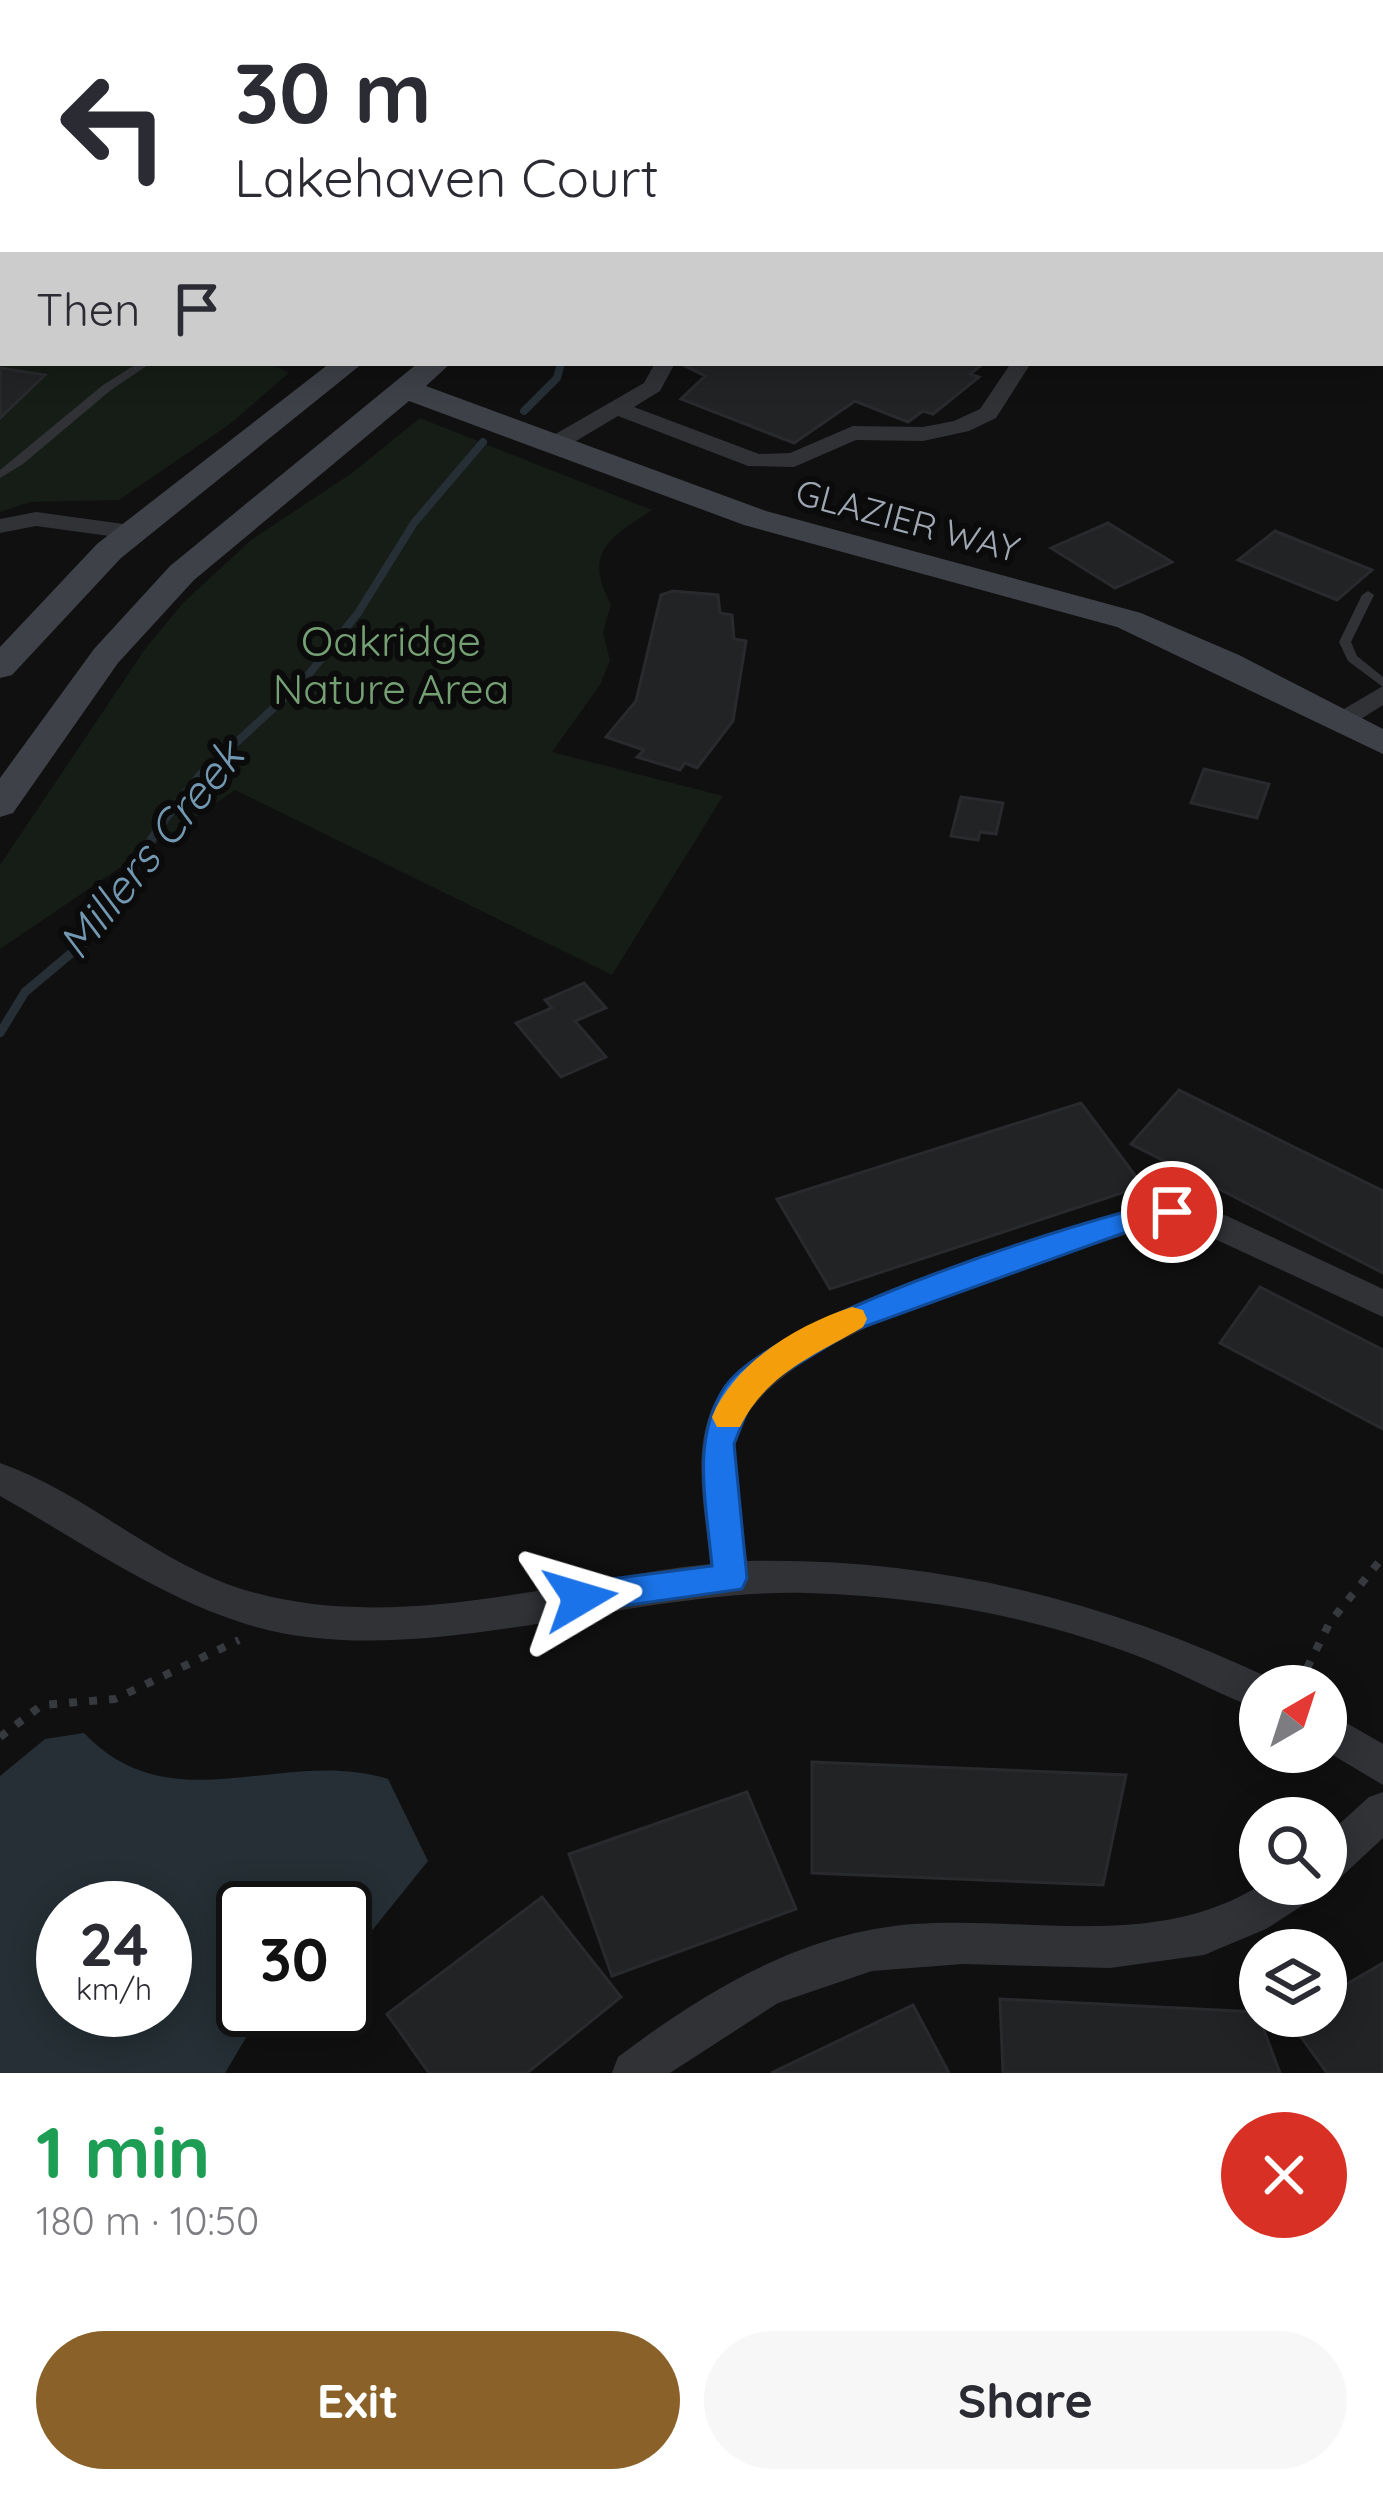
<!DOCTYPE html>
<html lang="en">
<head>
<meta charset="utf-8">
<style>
	:root { --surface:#fff; --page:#f7f7f7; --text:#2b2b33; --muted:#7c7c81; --accent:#8a6128 }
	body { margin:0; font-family:Quicksand,sans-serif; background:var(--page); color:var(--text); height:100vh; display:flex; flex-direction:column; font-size:45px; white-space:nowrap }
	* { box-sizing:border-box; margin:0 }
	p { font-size:39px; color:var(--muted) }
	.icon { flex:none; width:66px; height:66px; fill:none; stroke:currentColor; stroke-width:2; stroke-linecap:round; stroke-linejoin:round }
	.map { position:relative; height:2073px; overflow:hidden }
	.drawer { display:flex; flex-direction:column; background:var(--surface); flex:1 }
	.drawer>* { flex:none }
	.top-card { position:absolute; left:0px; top:0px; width:1383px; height:366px; box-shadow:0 6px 30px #0003; background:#fff; color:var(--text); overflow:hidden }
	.needle { width:78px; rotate:39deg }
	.tools { position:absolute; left:1239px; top:1665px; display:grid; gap:24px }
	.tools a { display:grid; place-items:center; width:108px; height:108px; border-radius:50%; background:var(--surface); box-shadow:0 6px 30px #0003; font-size:60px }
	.speed { position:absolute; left:36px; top:1881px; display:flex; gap:24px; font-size:60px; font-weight:700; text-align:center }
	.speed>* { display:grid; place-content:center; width:156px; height:156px; border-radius:50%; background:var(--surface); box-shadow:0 6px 30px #0003; line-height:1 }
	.speed small { font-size:30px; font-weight:400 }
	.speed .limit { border:6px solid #111; border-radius:18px; background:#fff; color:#111 }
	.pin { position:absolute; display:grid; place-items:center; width:102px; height:102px; color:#fff; margin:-51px; border:6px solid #fff; border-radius:50%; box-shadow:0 3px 12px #0007 }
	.me { position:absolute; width:132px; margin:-66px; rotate:83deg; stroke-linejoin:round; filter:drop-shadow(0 0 9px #0008) }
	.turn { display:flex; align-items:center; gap:42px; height:252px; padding:0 36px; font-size:54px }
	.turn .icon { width:156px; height:156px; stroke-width:2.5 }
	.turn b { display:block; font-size:84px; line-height:102px }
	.then { display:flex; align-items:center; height:114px; padding:0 36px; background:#0003; gap:24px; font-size:45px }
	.round { display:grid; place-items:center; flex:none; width:126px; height:126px; border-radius:63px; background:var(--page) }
	.headline { display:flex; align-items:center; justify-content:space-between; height:204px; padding:0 36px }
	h1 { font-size:72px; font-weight:800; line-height:90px; color:#1e9e55 }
	.button { display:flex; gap:24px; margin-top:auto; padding:24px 36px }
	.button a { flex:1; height:138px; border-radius:72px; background:var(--accent); color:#fff; font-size:48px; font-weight:800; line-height:138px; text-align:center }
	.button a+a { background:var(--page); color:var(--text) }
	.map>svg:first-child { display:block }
	.green { fill:#161c16 }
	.water { fill:#252f35; fill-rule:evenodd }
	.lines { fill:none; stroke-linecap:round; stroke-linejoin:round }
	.stream-far1 { stroke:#252f35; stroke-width:8 }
	.stream { stroke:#252f35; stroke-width:9 }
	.building { fill:#222325; stroke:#292a2d; stroke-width:3 }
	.path { stroke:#36393d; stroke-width:8; stroke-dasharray:8 12; stroke-linecap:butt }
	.lane { fill:#303236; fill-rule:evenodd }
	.street { fill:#303236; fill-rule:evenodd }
	.secondary { fill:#3e4147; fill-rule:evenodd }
	.route { fill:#1a73e8; stroke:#114b97; stroke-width:3 }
	.slow { fill:#f59e0b }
	.labels { text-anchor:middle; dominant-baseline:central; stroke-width:12; stroke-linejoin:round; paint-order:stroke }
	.far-street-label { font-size:36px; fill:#9fa7b3; stroke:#0b0b0c }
	.park-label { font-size:42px; fill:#75a074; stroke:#0b0b0c }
	.water-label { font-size:45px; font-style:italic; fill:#7399b2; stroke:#0b0b0c }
</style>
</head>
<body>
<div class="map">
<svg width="1383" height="2073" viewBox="0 0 1383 2073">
	<rect width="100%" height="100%" fill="#101011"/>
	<path class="green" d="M637 0H1383V95L1380 3Z
		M0 248 3 363H270L289 373 230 424 119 500 30 502 0 512Z
		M420 418 652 510C609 538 583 553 611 604L603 633 610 660 600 685 552 752 723 796 612 975 235 790 0 949V865L145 649 183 603 251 540 352 473Z"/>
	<path class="water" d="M84 1733C173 1826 282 1746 388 1779L428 1861 345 1964V1908H243V2010H283L247 2036 225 2073H0V1776L45 1739ZM63 1908H165V2010H63Z"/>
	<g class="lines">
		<path class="stream-far1" d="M524 411 557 378 561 363
			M199 777 305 679 358 613 414 523 483 442"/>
		<path class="stream" d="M0 1033 25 992 87 940 164 820 201 774"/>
	</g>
	<path class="building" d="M679 363H984L970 374 979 377 933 414 923 411 908 422 855 401 794 443 681 399 705 376Z
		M0 368 45 375 0 418Z
		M1108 523 1172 562 1115 588 1051 548Z
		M1275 531 1372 570 1337 600 1238 560Z
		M673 591 718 595 720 613 732 615 734 639 746 641 733 721 697 768 685 763 680 770 637 757 644 750 606 737 636 701 661 595Z
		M1204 769 1269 784 1257 818 1191 803Z
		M961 797 1003 803 996 834 980 832 978 840 951 836Z
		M584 983 606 1008 575 1021 606 1057 561 1077 516 1023 552 1008 545 1000Z
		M1179 1090 1383 1191V1273L1131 1144Z
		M1081 1103 1143 1186 830 1289 777 1199Z
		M1260 1287 1383 1350V1429L1220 1343Z
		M812 1762 1126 1775 1103 1885 812 1873Z
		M747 1792 796 1909 612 1976 569 1854Z
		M542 1897 621 1997 527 2073H429L387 2014Z
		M1383 1963V2073H1327L1286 2016H1326V1996Z
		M1000 1999 1257 2012 1280 2073H1003Z
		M913 2005 949 2073H771Z"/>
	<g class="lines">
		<path class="path" d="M1298 1686 1330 1622 1383 1557
			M0 1737 42 1705 115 1699 239 1640"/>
		<path class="lane" d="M449 0H457L456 3H448Z
			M3 127V133L0 134V128Z
			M138 363H151L111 390 23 464 0 478V470L103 385Z
			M1368 591 1374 595 1351 642 1357 656 1383 677V687L1348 661 1339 642 1362 595Z"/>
		<path class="street" d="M655 363H675L660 391 634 407 759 454 790 453 853 426 923 427 954 421 980 409 1011 363H1031L996 418 969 431 923 441 856 440 794 467 748 466 618 416 561 450H545V440L644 383Z
			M36 512 131 525 143 532 131 539 36 526 0 533V519Z
			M1383 686V705L1350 726H1332L1328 721 1332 716Z
			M1172 1200 1227 1216 1383 1289V1317L1204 1234 1172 1224 1130 1233C1037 1266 756 1337 736 1442 730 1472 744 1530 747 1561 934 1557 1105 1600 1274 1680L1277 1686H1260V1710C1215 1693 1173 1668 1127 1652 1024 1614 916 1596 807 1593 630 1588 416 1675 249 1625 158 1597 82 1542 0 1496V1463C81 1491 147 1554 227 1584 381 1640 554 1580 710 1564 705 1504 687 1438 725 1385 775 1315 1081 1218 1172 1200Z
			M1326 1711 1383 1744V1785L1326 1751Z
			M1383 1792V1838L1341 1877 1326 1883V1836L1369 1797Z
			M1262 1884H1320L1314 1898 1266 1929 1204 1955 1110 1968 963 1964 872 1971 778 2003 670 2073H612L618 2057C705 1991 803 1932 914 1924 1031 1916 1157 1951 1262 1884Z"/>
		<path class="secondary" d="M0 219 3 220V237L0 236Z
			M330 363H363L121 558 12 675 0 678V647L97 544Z
			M418 363H451L426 386 766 511 1141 613 1239 655 1383 729V754L1117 627 744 525 409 401 194 580 118 663 13 813 0 817V778L94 649 170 566Z"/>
	</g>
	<path class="route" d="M1172 1201 1186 1212 1182 1220 1129 1231 852 1331 775 1378 751 1401 734 1444 747 1578 742 1589 580 1612 568 1608 563 1598 568 1587 580 1583 712 1566C707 1506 690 1440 725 1387 771 1319 1085 1217 1172 1201Z"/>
	<path class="slow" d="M852 1307 863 1310 867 1319 863 1327C812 1357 767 1373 740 1427H717L712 1417C734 1363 797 1325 852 1307Z"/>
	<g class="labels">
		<g class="far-street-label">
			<text transform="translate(908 520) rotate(15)">GLAZIER WAY</text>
		</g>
		<g class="park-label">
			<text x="391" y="640">Oakridge<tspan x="391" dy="48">Nature Area</tspan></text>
		</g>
		<g class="water-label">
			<text transform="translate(150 849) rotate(-51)">Millers Creek</text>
		</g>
	</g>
</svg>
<div class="tools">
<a><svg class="needle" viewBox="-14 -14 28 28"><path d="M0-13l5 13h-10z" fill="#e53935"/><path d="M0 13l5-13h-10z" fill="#7c7c81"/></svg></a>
<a><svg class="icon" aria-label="search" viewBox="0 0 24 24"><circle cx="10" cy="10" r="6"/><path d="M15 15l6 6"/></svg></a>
<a><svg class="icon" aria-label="layers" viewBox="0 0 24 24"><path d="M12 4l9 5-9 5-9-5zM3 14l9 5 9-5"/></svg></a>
</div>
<div class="speed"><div>24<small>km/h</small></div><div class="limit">30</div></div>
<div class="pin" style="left:1172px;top:1212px;background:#d93025"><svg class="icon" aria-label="arrive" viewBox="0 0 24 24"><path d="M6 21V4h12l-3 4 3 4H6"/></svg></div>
<svg class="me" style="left:580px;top:1598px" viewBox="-20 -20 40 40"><path d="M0-17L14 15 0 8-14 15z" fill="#1a73e8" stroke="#fff" stroke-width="4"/></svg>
<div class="top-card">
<div class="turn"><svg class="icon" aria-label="left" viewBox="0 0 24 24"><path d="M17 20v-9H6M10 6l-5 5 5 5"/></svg><div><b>30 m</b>Lakehaven Court</div></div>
<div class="then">Then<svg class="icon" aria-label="arrive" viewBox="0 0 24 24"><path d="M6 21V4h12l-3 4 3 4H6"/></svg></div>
</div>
</div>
<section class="drawer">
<div class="headline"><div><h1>1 min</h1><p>180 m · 10:50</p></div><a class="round" style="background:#d93025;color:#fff"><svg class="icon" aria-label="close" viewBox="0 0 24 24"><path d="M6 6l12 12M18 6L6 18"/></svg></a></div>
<div class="button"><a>Exit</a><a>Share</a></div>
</section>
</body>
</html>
